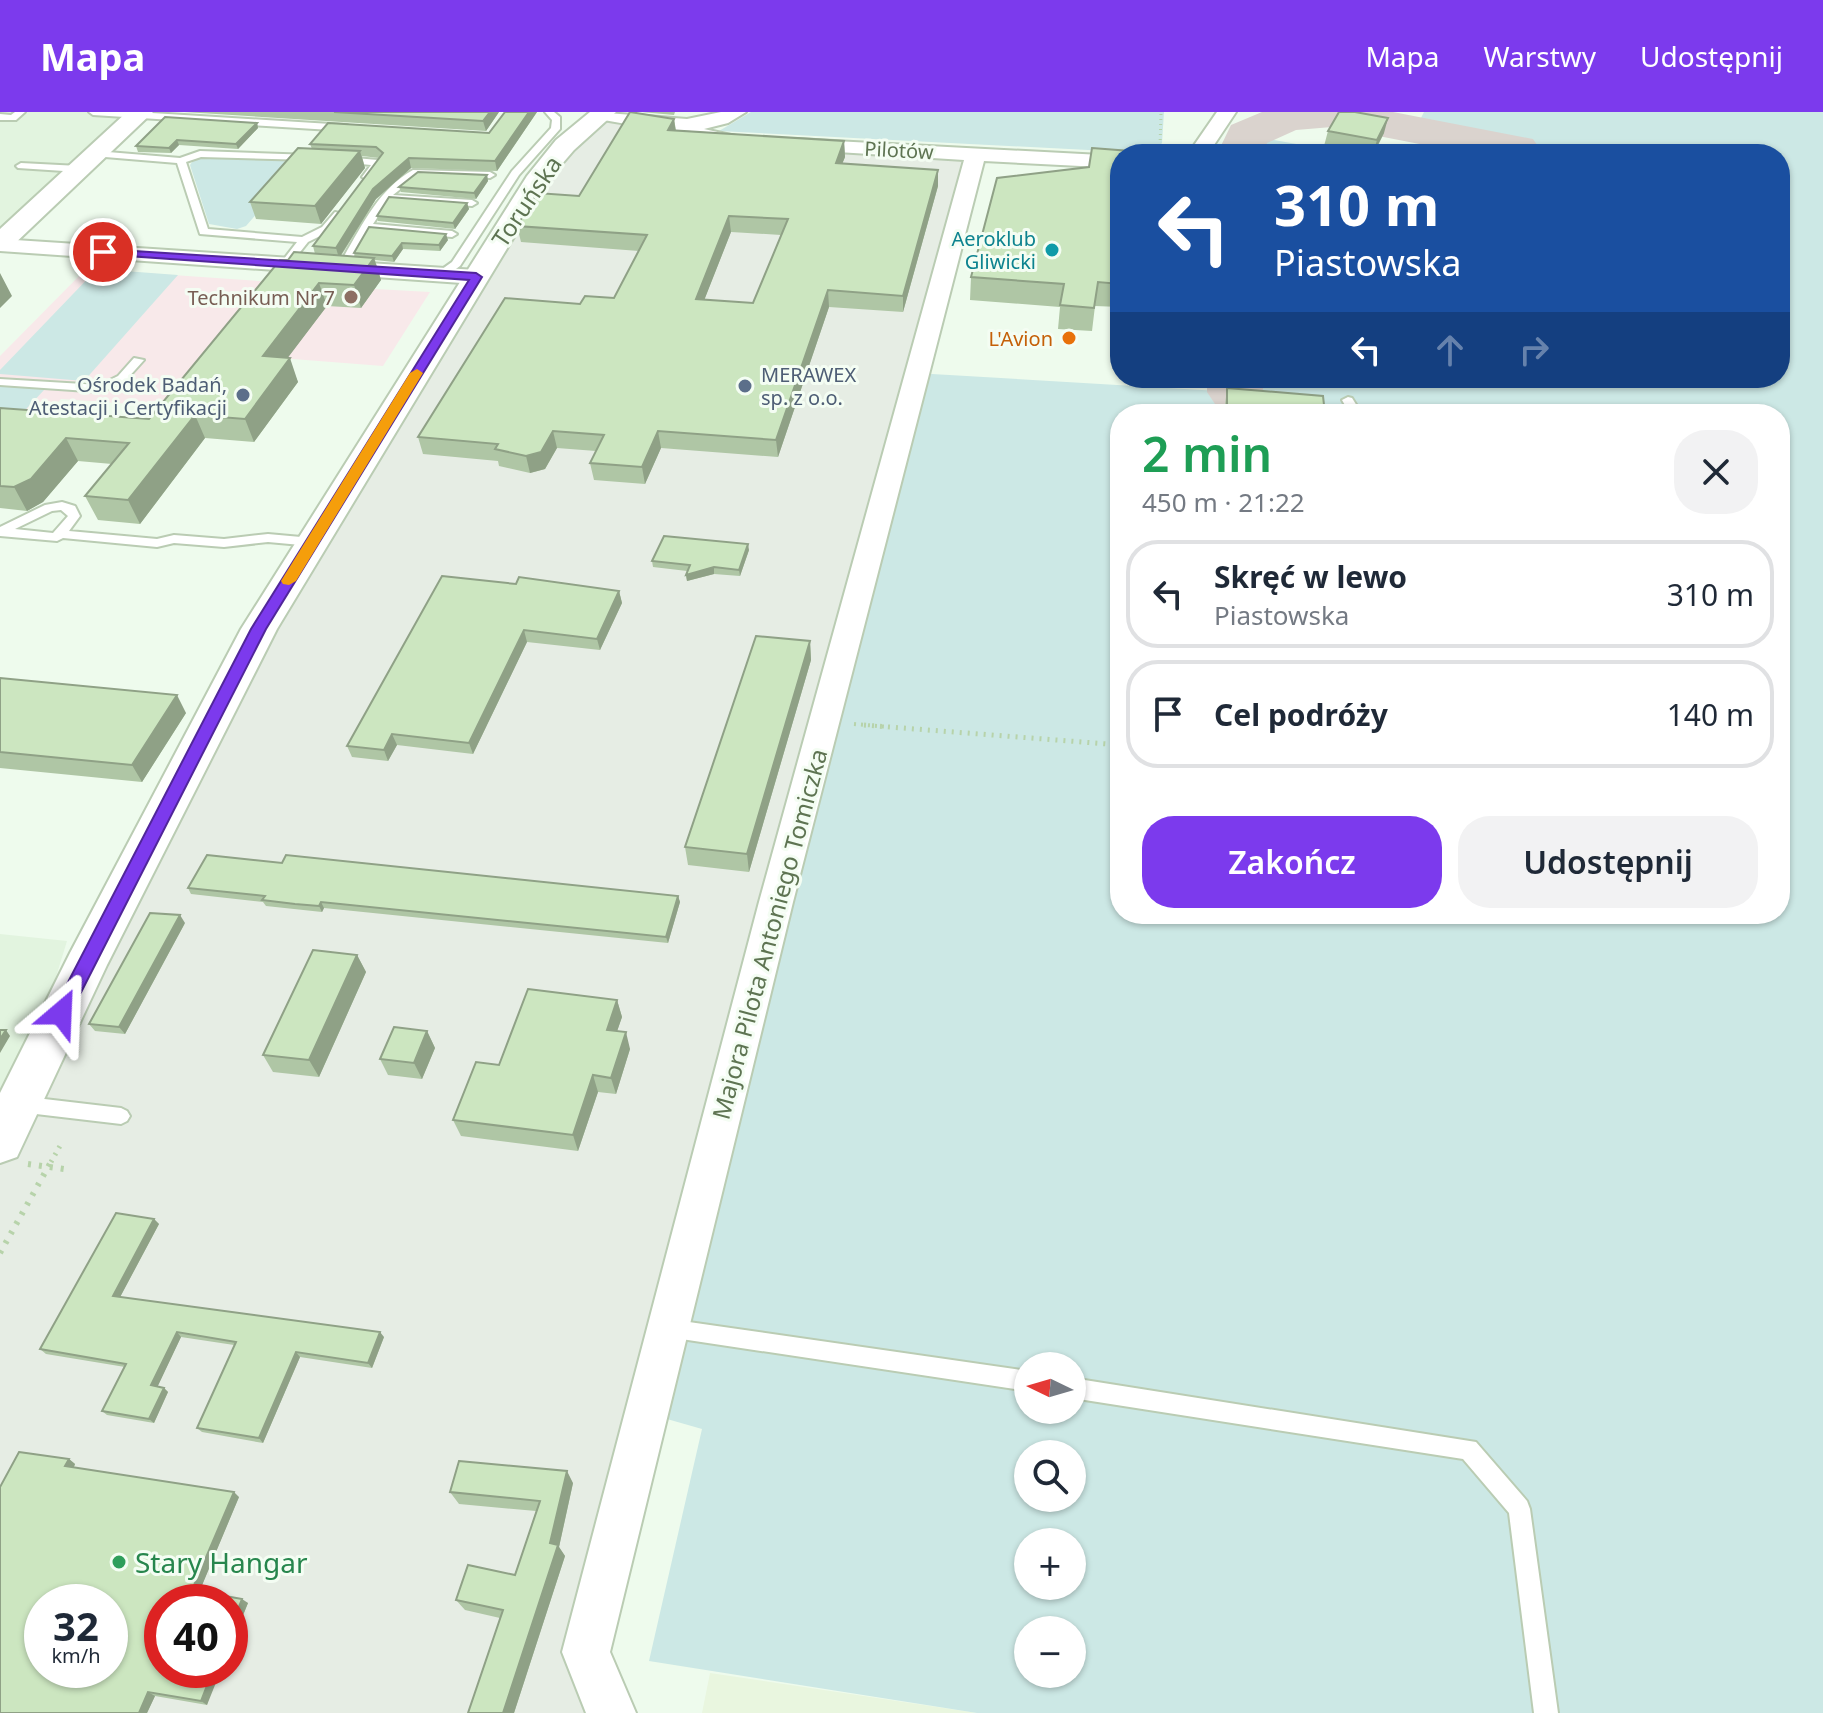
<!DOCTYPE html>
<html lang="pl">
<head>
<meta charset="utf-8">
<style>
	:root { --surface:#fff; --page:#f2f2f3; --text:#1f2937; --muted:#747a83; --line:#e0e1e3; --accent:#7c3aed }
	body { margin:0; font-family:"Noto Sans",sans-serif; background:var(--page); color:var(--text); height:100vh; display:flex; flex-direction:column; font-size:30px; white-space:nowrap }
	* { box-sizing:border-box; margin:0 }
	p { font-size:26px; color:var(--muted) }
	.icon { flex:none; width:44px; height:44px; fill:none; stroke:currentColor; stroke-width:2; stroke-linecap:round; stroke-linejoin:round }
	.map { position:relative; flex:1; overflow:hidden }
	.drawer { position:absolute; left:1110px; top:292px; width:680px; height:520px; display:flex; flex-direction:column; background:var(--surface); border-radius:32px; box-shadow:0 2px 6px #0004 }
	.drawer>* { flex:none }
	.top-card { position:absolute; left:1110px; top:32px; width:680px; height:244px; border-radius:32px; box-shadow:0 2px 6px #0004; background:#1a4fa0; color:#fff; overflow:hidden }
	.needle { width:52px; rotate:275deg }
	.controls { position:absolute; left:1014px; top:1240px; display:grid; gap:16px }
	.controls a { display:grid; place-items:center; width:72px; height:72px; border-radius:50%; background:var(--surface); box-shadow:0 2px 6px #0004; font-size:40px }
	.speed { position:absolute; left:24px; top:1472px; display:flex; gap:16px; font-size:40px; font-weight:700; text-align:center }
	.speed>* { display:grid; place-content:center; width:104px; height:104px; border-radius:50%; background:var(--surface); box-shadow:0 2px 6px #0004; line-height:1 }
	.speed small { font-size:20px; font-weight:400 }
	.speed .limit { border:12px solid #d22; background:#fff; color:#111 }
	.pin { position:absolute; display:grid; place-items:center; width:68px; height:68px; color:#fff; margin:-34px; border:4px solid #fff; border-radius:50%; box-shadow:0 2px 8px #0007 }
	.me { position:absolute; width:88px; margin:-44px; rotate:26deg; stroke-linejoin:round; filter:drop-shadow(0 0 6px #0008) }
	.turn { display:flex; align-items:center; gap:28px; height:168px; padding:0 32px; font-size:36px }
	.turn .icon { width:104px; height:104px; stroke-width:2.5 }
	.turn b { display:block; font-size:56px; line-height:68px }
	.lanes { display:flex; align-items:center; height:76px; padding:0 32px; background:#0003; justify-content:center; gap:40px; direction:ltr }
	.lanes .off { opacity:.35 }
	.round { display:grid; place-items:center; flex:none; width:84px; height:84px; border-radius:32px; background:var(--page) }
	.overview { display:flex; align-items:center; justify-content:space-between; height:136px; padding:0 32px }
	h1 { font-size:48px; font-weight:600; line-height:60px; color:#1e9e55 }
	.cta { display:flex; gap:16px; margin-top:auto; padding:16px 32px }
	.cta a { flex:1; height:92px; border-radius:32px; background:var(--accent); color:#fff; font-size:32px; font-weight:600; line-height:92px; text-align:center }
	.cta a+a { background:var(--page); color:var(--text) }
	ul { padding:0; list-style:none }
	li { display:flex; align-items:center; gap:24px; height:108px; margin:0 16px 12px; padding:0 16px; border:4px solid var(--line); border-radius:32px }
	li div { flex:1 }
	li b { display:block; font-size:30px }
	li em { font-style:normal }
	header { display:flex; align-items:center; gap:48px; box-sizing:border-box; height:112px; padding:0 40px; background:var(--accent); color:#fff }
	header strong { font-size:38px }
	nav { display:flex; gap:44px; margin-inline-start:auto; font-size:28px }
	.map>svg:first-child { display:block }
	.residential { fill:#e2f4df }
	.commercial { fill:#e9f6df }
	.industrial { fill:#e6ede4; fill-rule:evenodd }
	.education { fill:#f8e9ea }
	.green { fill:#cce8e5; fill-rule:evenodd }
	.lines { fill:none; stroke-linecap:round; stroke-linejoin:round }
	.taxiway { fill:#dad3ce; fill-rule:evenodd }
	.service-casing { stroke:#baccb3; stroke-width:4 }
	.minor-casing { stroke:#baccb3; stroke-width:4 }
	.tertiary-casing { stroke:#baccb3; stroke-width:4 }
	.path-far3 { stroke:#b7d3aa; stroke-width:3; stroke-dasharray:1 4; stroke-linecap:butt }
	.path-far2 { stroke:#b7d3aa; stroke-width:4; stroke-dasharray:2 5; stroke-linecap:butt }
	.path-far1 { stroke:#b7d3aa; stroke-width:5; stroke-dasharray:2 6; stroke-linecap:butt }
	.path { stroke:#b7d3aa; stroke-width:6; stroke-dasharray:3 8; stroke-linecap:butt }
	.service { fill:#fff; fill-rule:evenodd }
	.minor { fill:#fff; fill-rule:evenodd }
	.tertiary { fill:#fff; fill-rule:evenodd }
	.wall { fill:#afc6a5; fill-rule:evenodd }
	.shaded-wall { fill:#8fa186 }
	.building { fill:#cce6c0; stroke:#8fa186; stroke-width:2; fill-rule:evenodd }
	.route { fill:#7c3aed; stroke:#51269a; stroke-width:2 }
	.slow { fill:#f59e0b }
	.culture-dot { fill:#0f9aa8; stroke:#f4fdf3; stroke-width:3 }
	.education-dot { fill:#8d6e63; stroke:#f4fdf3; stroke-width:3 }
	.food-dot { fill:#e8710a; stroke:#f4fdf3; stroke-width:3 }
	.service-dot { fill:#5c6f8a; stroke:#f4fdf3; stroke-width:3 }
	.leisure-dot { fill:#2e9e5b; stroke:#f4fdf3; stroke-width:3 }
	.labels { text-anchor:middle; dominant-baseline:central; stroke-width:6; stroke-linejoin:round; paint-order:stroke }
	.far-street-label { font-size:20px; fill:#5e7452; stroke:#f4fdf3 }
	.far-culture-label { font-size:20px; fill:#0d838f; stroke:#f4fdf3; text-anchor:end }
	.far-education-label { font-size:20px; fill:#785e54; stroke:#f4fdf3; text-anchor:end }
	.far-food-label { font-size:20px; fill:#c56008; stroke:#f4fdf3; text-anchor:end }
	.far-service-label { font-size:20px; fill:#4e5e75; stroke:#f4fdf3; text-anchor:start }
	.street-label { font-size:24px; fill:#5e7452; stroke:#f4fdf3 }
	.near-leisure-label { font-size:28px; fill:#27864d; stroke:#f4fdf3; text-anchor:start }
</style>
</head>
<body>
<header>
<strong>Mapa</strong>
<nav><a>Mapa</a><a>Warstwy</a><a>Udostępnij</a></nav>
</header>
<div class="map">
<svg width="1823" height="1601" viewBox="0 0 1823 1601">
	<rect width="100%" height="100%" fill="#eefbed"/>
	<path class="residential" d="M0 0H133L0 119Z
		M0 822 67 829 17 992 0 1030Z"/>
	<path class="commercial" d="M710 1561 977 1601H702Z"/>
	<path class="industrial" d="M601 2 698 23 976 42 586 1540 611 1601H0V1030L190 645 539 64ZM42 1490H110V1558H42ZM162 1490H230V1558H162Z"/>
	<path class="education" d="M86 157 375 177 430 180 383 254 230 242 187 296 61 287 38 312 0 309V244Z"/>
	<path class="green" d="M751 0H1164L1162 31 1154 40 1146 41 719 19Z
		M1424 0H1823V1601H977L649 1549 702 1317 646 1301 915 261 1235 280V266H1780V42H1460L1465 28 1415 18ZM1120 302H1780V802H1120ZM1028 1254H1072V1298H1028ZM1028 1342H1072V1386H1028ZM1028 1430H1072V1474H1028ZM1028 1518H1072V1562H1028Z
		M1247 23 1352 42H1240Z
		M212 44 304 47 246 114 237 117 209 112 190 53 194 47Z
		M97 157 178 163 84 269 0 262V258Z
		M0 274 45 277 14 310 0 309Z"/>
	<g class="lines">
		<path class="taxiway" d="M1262 0H1393L1533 27 1540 37 1537 42H1471L1332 15 1296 18 1267 31 1263 42H1217L1231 13Z
			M1207 266H1263V280L1255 292 1235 297 1215 292 1207 280Z"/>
		<g class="service-casing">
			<path id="service" d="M15 0H25L16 8H0V2L11 3Z
				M89 0H136L347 13 352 16 347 19 93 3Z
				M545 0H554L560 5V17L519 63 460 154 446 164H438V160L452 150 512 59 551 16 552 8Z
				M96 39 180 46 200 39 312 43 314 45 309 48 201 45 186 50 208 117 302 125 322 115 335 100 343 102 330 119 308 130 289 154H281L280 152 297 130 200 122 177 51 93 44 91 42Z
				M344 45 378 48 383 51 367 68 362 65 371 53 341 50 339 48Z
				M21 51 79 54 84 57 79 60 18 56 16 54Z
				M413 58 490 60 495 63 490 66 418 63 393 83 472 88 477 91 472 94 389 88 373 112 452 119 457 122 452 125 369 118 346 158H338L337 156C358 122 376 78 413 58Z
				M134 246 144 248 126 268 102 280 0 273V267L100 273 118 264Z
				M1348 285 1352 286 1362 302H1350L1342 288Z
				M62 390 75 394 80 404 69 419 157 427 174 423 224 427 268 422 312 426 318 430 312 434 268 430 224 435 174 431 157 435 63 426 57 429 0 424V415L45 393ZM61 398 68 404 53 421 15 417 52 399Z
				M19 984 121 996 127 999 130 1004 127 1009 121 1012 19 1000 13 997 10 992 13 987Z
				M668 1207 1028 1259V1279L668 1225 661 1223 658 1216 661 1209Z
				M1072 1266 1476 1330 1527 1389 1530 1397 1558 1601H1534L1509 1401 1463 1347 1072 1286Z"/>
		</g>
		<g class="minor-casing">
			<path id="minor" d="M593 0 687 7 721 0H746L728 11 704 17 740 25 743 29 740 33C715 39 694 22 671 18 646 14 620 12 594 6Z
				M1217 0H1236L1208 42H1188Z
				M797 27 1120 44V56L984 49 793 790 610 1540 636 1601H586L562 1540 759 790 964 48 790 37 787 33Z
				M0 127 476 158 487 165 476 172 0 139Z"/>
		</g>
		<g class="tertiary-casing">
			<path id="tertiary" d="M127 0H153L9 137 0 139V117Z
				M590 0H616L574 38 549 67 277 517 107 853 17 1045 0 1051V981L70 841 241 517 527 64 556 28Z"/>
		</g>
		<path class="path-far3" d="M1149 42 1160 35 1161 0"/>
		<path class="path-far2" d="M854 612 889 615"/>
		<path class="path-far1" d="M864 613 1120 633
			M51 1050 60 1034"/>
		<path class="path" d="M28 1052 71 1058
			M0 1141 52 1048"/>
		<use href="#service" class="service"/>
		<use href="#minor" class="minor"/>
		<use href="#tertiary" class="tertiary"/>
	</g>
	<path class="wall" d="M184 0H499L486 19Z
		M505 0H537L497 59 411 56 376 87 341 144 355 145 354 141 369 115 448 128 440 139 403 137 394 150 375 148 381 168 361 196 327 194 287 246 298 270 254 330 205 326 140 412 98 408 85 384 112 352 78 349 43 390 27 399 0 396V296L149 307 288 148 315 142 313 134 379 46 362 44 365 56 321 112 256 107 250 90 312 37 310 32 489 21Z
		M641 0H675L674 3Z
		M674 7 676 18 844 29 845 45 842 52 938 58V74L903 200 829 195 778 345 661 336 645 372 594 368 590 351 596 339 557 336 545 357 530 361 499 354 498 349 423 342 418 325 580 192 614 186 639 139 521 130 517 114 579 84ZM731 120 781 123 753 191 704 188Z
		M257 11 258 16 238 37 179 33 171 41 138 40 136 34Z
		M1328 19 1384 21 1374 42H1370L1324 34Z
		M1120 42V195L1095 194 1092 219 1058 217 1060 195 970 188 971 165 1089 55Z
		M487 63 488 69 476 87 401 80 399 75Z
		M467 91 469 97 455 117 378 109 377 104Z
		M1227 276 1325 302H1224Z
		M749 438 740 464 714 462 687 469 686 463 687 459 653 455 652 449Z
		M516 472 619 479 622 491 600 538 527 530 473 642 397 633 388 649 352 645 347 634Z
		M810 529 811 548 749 760 688 753 685 735Z
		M0 566 186 601 142 670 0 656Z
		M282 751 678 784 680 790 668 831 324 796 322 800 266 794 263 790 191 782 188 776Z
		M185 811 125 922 95 919 89 912Z
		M357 843 366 860 319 965 273 960 263 943Z
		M617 888 622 905 617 919 630 937 616 982 598 980 578 1039 461 1024 453 1008 499 953Z
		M427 919 435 936 422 967 388 963 380 947Z
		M154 1107 159 1112 120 1185 384 1225 372 1256 300 1245 263 1331 202 1320 197 1316 234 1233 181 1225 157 1275 164 1276 168 1280 154 1311 107 1303 102 1299 125 1255 46 1242 40 1237Z
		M69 1347 75 1352 74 1355 239 1385 199 1480 248 1491 230 1535V1490L207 1593 155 1584 147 1601H0Z
		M573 1371 559 1435 565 1444 514 1601H468L500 1506 465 1498 456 1488 515 1463 536 1399 459 1392 450 1380Z"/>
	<path class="shaded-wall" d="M490 0H499L486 19 483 9Z
		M529 0H537L497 59 495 49Z
		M1388 6 1384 21 1373 42 1377 28Z
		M674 7 676 22 668 18Z
		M257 11 258 16 238 37 236 32Z
		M177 28 179 33 171 41 169 36Z
		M844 29 845 45 836 67V51Z
		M360 39 365 56 321 112 315 94Z
		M409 46 411 56 376 87 339 146 336 136 373 77Z
		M938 58V74L903 200V184Z
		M487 63 488 69 476 87 474 81Z
		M467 91 469 97 455 117 453 111Z
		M729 104 731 120 698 204 696 187Z
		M446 122 448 128 440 139 439 133Z
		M402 131 403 137 394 150 392 144Z
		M374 146 381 168 361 196 354 173Z
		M0 161 12 184 0 196Z
		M319 171 327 194 271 268 263 244Z
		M828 178 829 195 778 345 776 328Z
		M290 246 298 270 254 330 245 307Z
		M195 303 205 326 140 412 128 388Z
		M553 319 557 336 545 357 530 361 526 344Z
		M658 319 661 336 645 372 642 355Z
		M66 326 78 349 43 390 27 399 14 375Z
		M748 432 749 438 740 464 739 458Z
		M714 455V462L687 469 686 463Z
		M619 479 622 491 600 538 597 527Z
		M524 518 527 530 473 642 469 631Z
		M810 529 811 548 749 760 747 742Z
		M177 583 186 601 142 670 132 653Z
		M392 622 397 633 388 649 384 638Z
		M678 784 680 790 668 831 666 825Z
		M321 790 324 796 322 800 319 794Z
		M180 803 185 811 125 922 119 915Z
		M357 843 366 860 319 965 309 948Z
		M617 888 622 905 612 934 607 918Z
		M6 918 10 924 0 941V927Z
		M427 919 435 936 422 967 414 951Z
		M626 920 630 937 616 982 611 966Z
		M593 963 598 980 578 1039 573 1023Z
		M154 1107 159 1112 118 1189 113 1184Z
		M177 1220 181 1225 156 1278 151 1273Z
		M380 1220 384 1225 372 1256 368 1251Z
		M296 1240 300 1245 263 1331 259 1326Z
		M164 1276 168 1280 154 1311 149 1307Z
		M69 1347 75 1352 72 1359 65 1354Z
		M567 1359 573 1371 559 1435 565 1444 514 1601H503L550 1431Z
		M234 1380 239 1385 198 1483 192 1478Z
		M242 1487 248 1491 230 1535V1517Z
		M213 1558H221L207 1593 201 1589Z
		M148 1580 155 1584 147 1601H139Z"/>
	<path class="building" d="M334 0H490L483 9Z
		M505 0H529L495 49 409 46 373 77 336 136 313 134 383 41 376 35 310 32 328 11 489 21Z
		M630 0 674 7 668 18 844 29 836 51 938 58 903 184 828 178 776 328 658 319 642 355 590 351 604 323 553 319 541 340 526 344 495 337 498 332 418 325 505 186 580 192 585 184 614 186 647 123 517 114 537 81 579 84ZM729 104 788 107 753 191 696 187Z
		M1339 0H1355L1388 6 1377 28 1328 19Z
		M165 5 257 11 236 32 177 28 169 36 136 34Z
		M298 36 360 39 315 94 250 90Z
		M1092 36 1143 40V42H1120V172L1098 170 1094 196 1060 193 1064 172 971 165 997 66 1089 55Z
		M418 60 487 63 474 81 399 75Z
		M389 85 467 91 453 111 377 104Z
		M369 115 446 122 439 133 402 131 392 144 354 141Z
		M294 140 374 146 354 173 319 171 263 244 290 246 245 307 195 303 128 388 85 384 129 331 66 326 31 367 14 375 0 374V296L149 307 280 148H288Z
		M1227 276 1323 284 1325 302H1227Z
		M664 424 748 432 739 458 714 455 686 463 690 453 652 449Z
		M442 464 516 472 519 465 619 479 597 527 524 518 469 631 392 622 384 638 347 634Z
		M756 524 810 529 747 742 685 735Z
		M0 566 177 583 132 653 0 640Z
		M207 743 282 751 286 743 678 784 666 825 321 790 319 794 295 792 262 788 265 784 188 776Z
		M150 801 180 803 119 915 89 912Z
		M313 838 357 843 309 948 263 943Z
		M528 877 617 888 607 918 626 920 611 966 593 963 573 1023 453 1008 476 950 499 953Z
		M394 915 427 919 414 951 380 947Z
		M0 918H6L0 927Z
		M116 1101 154 1107 113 1184 380 1220 368 1251 296 1240 259 1326 197 1316 236 1230 177 1220 151 1273 164 1276 149 1307 102 1299 126 1252 40 1237Z
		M19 1340 69 1347 65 1354 234 1380 192 1478 242 1487 230 1517V1490H162V1558H213L201 1589 148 1580 139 1601H0V1375ZM42 1490H110V1558H42Z
		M459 1349 567 1359 550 1431 558 1433 503 1601H468L503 1498 456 1488 468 1453 515 1463 540 1389 450 1380Z"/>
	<path class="route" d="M103 137 476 161 482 165 266 517 68 906H54L52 901 251 517 469 168 99 142V138Z"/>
	<path class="slow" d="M417 257 423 261 296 469 289 473 283 472 281 469 410 261Z"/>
	<circle class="culture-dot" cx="1052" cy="138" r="8"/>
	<circle class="education-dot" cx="351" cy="185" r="8"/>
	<circle class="food-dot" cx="1069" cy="226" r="8"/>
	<g class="service-dot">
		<circle cx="745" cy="274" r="8"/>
		<circle cx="243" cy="283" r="8"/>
	</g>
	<circle class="leisure-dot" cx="119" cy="1450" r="8"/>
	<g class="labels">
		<g class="far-street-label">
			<text transform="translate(899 38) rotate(3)">Pilotów</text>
		</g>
		<g class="far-culture-label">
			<text x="1036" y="126">Aeroklub<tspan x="1036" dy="23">Gliwicki</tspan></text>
		</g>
		<g class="far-education-label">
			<text x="335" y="185">Technikum Nr 7</text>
		</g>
		<g class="far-food-label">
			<text x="1053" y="226">L'Avion</text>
		</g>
		<g class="far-service-label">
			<text x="761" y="262">MERAWEX<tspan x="761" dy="23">sp. z o.o.</tspan></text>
			<text x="227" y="272" text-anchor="end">Ośrodek Badań,<tspan x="227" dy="23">Atestacji i Certyfikacji</tspan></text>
		</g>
		<g class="street-label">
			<text transform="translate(526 89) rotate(-56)">Toruńska</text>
			<text transform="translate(769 822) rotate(-75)">Majora Pilota Antoniego Tomiczka</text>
		</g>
		<g class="near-leisure-label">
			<text x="135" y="1450">Stary Hangar</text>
		</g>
	</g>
</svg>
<div class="controls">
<a><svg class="needle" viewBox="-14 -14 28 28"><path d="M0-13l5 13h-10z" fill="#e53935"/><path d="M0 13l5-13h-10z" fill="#747a83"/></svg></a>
<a><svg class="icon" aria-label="search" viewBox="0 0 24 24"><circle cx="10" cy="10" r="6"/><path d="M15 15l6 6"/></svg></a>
<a>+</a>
<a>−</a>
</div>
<div class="speed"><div>32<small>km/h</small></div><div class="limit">40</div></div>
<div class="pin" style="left:103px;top:140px;background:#d93025"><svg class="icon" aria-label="arrive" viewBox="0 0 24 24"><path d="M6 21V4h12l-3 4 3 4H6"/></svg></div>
<svg class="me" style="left:61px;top:901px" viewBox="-20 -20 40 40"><path d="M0-17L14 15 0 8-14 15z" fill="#7c3aed" stroke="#fff" stroke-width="4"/></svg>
<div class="top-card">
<div class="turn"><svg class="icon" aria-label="left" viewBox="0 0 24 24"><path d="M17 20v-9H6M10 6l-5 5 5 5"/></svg><div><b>310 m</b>Piastowska</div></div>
<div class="lanes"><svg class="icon" aria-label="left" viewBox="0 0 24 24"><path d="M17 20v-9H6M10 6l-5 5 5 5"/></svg><svg class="icon off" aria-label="ahead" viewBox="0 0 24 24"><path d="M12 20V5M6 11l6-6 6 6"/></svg><svg class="icon off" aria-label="right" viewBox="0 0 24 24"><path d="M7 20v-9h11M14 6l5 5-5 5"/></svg></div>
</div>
<section class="drawer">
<div class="overview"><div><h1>2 min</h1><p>450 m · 21:22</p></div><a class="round"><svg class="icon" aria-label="close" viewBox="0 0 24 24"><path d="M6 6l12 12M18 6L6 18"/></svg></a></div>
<ul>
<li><svg class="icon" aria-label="left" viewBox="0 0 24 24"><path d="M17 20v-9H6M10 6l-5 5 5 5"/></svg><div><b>Skręć w lewo</b><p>Piastowska</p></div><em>310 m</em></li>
<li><svg class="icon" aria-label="arrive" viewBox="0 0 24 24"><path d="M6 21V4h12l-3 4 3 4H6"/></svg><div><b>Cel podróży</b></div><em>140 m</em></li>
</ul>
<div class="cta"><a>Zakończ</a><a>Udostępnij</a></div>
</section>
</div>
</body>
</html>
